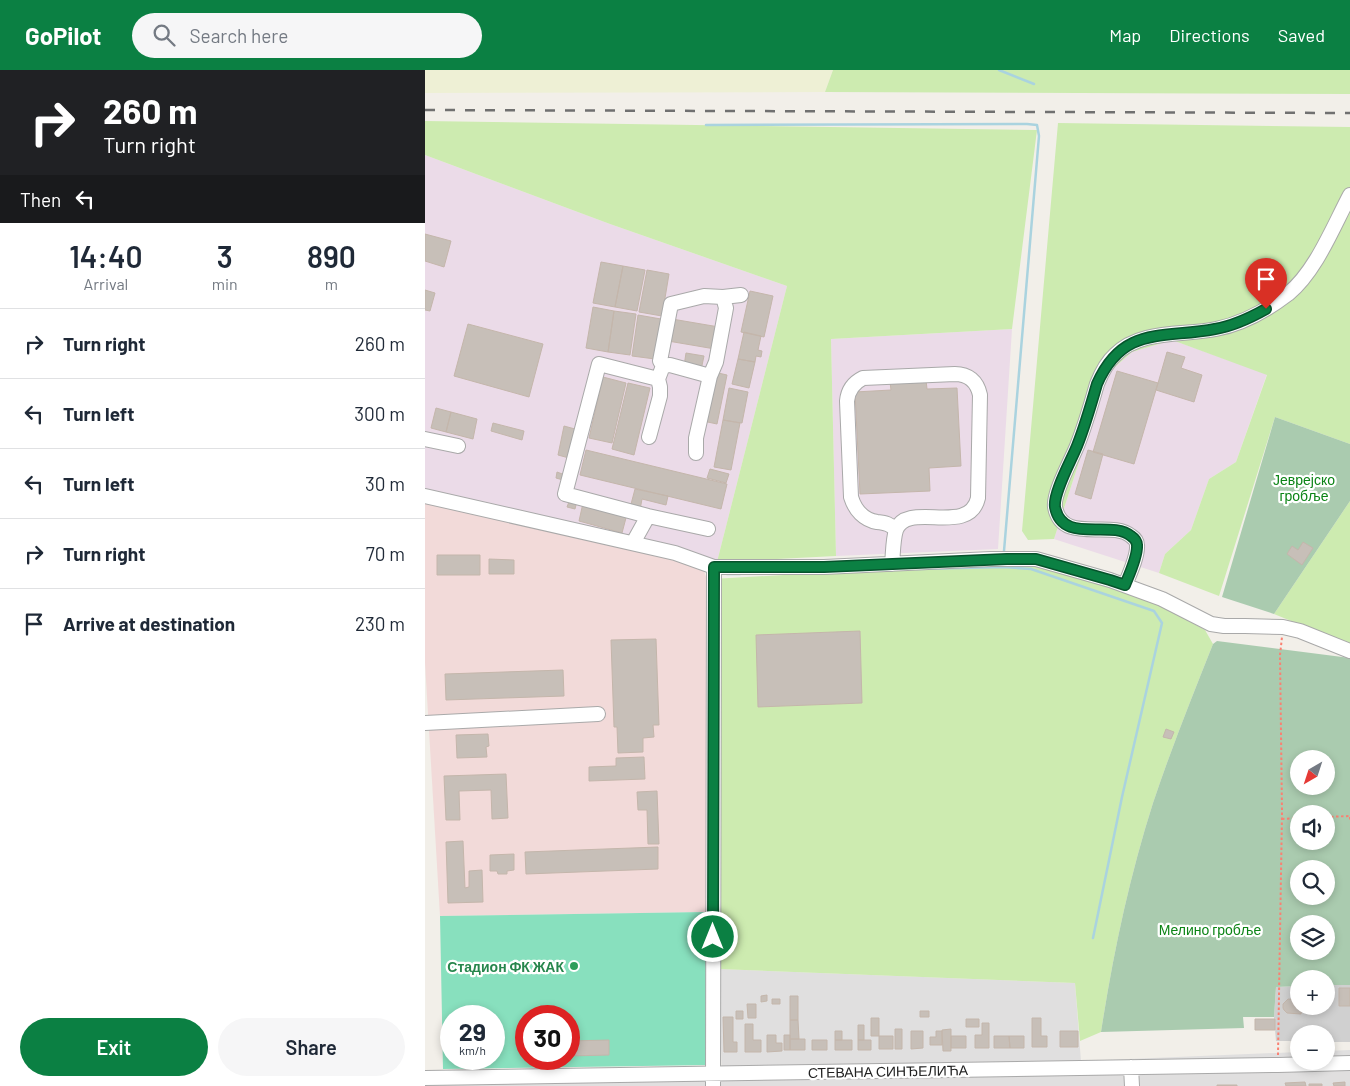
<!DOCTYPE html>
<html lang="en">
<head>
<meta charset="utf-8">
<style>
	:root { --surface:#fff; --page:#f6f6f7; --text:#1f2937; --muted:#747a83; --line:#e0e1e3; --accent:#0b8043 }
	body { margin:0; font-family:Barlow,sans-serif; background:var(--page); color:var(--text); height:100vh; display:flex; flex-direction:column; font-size:19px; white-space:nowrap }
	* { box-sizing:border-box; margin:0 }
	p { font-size:16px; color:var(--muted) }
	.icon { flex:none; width:28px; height:28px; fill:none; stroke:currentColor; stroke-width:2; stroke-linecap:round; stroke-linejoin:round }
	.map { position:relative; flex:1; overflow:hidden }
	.sheet { display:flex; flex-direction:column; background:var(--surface); width:425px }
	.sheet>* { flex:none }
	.hud { background:#202124; color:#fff; overflow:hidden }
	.needle { width:32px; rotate:219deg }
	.controls { position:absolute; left:865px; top:680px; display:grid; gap:10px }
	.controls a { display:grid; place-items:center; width:45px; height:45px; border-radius:50%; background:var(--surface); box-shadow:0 2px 8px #0003; font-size:25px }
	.speed { position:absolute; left:15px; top:935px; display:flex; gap:10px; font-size:25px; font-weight:700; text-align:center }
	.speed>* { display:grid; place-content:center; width:65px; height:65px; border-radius:50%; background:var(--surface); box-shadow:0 2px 8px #0003; line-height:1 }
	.speed small { font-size:12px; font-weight:400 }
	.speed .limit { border:8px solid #d22; background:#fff; color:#111 }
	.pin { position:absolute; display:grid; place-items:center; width:42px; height:42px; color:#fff; margin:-51px -21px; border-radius:50% 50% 50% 0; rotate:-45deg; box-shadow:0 0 5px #0007 }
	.pin .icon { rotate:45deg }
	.me { position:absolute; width:55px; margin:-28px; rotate:0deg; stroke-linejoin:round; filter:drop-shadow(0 0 4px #0008) }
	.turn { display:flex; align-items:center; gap:18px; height:105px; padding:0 20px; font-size:22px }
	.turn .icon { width:65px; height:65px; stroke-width:2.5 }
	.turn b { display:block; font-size:35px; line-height:42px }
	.then { display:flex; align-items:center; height:48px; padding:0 20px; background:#0003; gap:10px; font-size:19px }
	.eta { display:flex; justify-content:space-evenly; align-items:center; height:85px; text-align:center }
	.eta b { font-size:30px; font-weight:600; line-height:35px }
	.cta { display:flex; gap:10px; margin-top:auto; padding:10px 20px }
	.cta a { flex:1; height:58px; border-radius:30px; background:var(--accent); color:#fff; font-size:20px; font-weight:600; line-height:58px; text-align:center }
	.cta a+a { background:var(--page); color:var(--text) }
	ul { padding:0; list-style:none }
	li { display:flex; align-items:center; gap:15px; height:70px; padding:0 20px; border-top:1px solid var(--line) }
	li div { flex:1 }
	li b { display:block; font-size:19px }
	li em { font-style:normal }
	header { display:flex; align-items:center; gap:30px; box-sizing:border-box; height:70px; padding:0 25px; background:var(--accent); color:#fff }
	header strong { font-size:24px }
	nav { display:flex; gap:28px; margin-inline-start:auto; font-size:18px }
	.search { width:350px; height:45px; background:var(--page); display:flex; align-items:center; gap:12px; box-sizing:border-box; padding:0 18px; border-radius:28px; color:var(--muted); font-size:19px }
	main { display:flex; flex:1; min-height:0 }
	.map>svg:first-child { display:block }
	.residential { fill:#e0dfdf }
	.commercial { fill:#f2dad9 }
	.industrial { fill:#ebdbe8 }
	.religious { fill:#d0d0d0 }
	.farmland { fill:#eef0d5 }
	.grass { fill:#cdebb0 }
	.cemetery { fill:#aacbaf; fill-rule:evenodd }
	.pitch { fill:#88e0be; fill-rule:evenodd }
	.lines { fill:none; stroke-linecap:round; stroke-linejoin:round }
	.stream { stroke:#aad3df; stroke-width:2.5 }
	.building { fill:#c7bfb8; stroke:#c4b6ab }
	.minor-casing { stroke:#a9a9a9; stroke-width:16 }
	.path { stroke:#fa8072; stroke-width:2; stroke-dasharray:2.5 2.5; stroke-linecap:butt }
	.minor { stroke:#fff; stroke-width:14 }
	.rail { stroke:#707070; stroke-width:2.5; stroke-dasharray:10 10; stroke-linecap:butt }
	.route-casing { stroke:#07532c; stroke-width:12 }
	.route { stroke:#0b8043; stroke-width:9 }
	.leisure-dot { fill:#2e9e5b; stroke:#fff; stroke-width:2 }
	.labels { text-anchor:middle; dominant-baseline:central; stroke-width:4.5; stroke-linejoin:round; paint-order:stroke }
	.park-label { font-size:14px; fill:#0c8416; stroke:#fff }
	.leisure-label { font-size:14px; font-weight:bold; fill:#27864d; stroke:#fff; text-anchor:end }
	.street-label { font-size:14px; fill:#222; stroke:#fff }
</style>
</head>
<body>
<header>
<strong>GoPilot</strong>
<div class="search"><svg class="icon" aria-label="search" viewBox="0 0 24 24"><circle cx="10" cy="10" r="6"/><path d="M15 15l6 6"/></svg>Search here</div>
<nav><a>Map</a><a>Directions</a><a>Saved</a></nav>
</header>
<main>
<section class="sheet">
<div class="hud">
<div class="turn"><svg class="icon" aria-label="right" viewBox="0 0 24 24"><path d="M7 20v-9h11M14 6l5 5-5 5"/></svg><div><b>260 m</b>Turn right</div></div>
<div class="then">Then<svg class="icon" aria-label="left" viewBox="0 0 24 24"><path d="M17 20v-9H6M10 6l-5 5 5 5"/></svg></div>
</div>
<div class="eta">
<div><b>14:40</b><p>Arrival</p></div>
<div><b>3</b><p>min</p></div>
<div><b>890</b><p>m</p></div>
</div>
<ul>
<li><svg class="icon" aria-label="right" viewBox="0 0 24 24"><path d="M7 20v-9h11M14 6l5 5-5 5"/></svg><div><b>Turn right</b></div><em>260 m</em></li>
<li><svg class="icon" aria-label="left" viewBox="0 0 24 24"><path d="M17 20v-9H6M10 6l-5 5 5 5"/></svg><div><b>Turn left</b></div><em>300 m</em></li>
<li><svg class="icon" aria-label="left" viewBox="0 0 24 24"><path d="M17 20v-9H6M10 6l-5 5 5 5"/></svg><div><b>Turn left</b></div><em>30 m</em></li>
<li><svg class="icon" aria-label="right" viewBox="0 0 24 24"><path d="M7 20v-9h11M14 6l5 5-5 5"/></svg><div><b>Turn right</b></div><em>70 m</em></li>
<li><svg class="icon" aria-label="arrive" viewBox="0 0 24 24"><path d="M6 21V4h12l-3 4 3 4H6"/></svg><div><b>Arrive at destination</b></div><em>230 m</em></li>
</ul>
<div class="cta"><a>Exit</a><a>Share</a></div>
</section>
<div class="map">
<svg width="925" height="1016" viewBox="0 0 925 1016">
	<rect width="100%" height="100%" fill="#f2efe9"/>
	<path class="residential" d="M294 899 650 913 656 991 874 982V991H901V981L925 980V1016H0V1012L297 1011Z"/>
	<path class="commercial" d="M0 431 256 490 279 501 283 512 281 842 15 846 0 593Z"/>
	<path class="industrial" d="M0 85 185 154 362 216 292 492 245 477 116 445 0 419Z
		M587 259 573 479 411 486 406 269Z
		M747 270 842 304 811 392 784 409 766 460 740 484 734 503 629 469 683 303 707 282Z"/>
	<path class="religious" d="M901 915H925V972H901V964H874V971H851L849 947 851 917 874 916V936H901Z"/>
	<path class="farmland" d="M0 0H408L400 22 0 23Z"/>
	<path class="grass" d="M408 0H925V24L400 22Z
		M0 51 612 60 587 259 406 269 411 486 292 492 362 216 185 154 0 85Z
		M633 53 925 57V374L850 347 794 526 734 503 740 484 766 460 784 409 811 392 842 305 747 270 707 282 683 303 629 469 603 470 597 461Z
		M925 431V575L849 544Z
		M606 491 727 530 780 560 788 574C767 627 746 679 728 733 704 808 688 885 676 962L655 971 650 913 294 899 287 509Z"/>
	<path class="cemetery" d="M850 347 925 374V431L849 544 797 527Z
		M792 571 925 588V915H901V909H874V916L851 917 849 947H818L819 958 676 962C688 885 704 808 728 733 746 679 767 627 788 574ZM874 689H901V716H874ZM874 744H901V771H874ZM874 799H901V826H874ZM874 854H901V881H874Z"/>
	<path class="pitch" d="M281 842 284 995 18 999 15 846ZM26 946H69V989H26ZM101 946H144V989H101Z"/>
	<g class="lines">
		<path class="stream" d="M574 0 609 14
			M281 55 602 54 612 55 614 66 579 481
			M579 495V497L606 499 729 541 737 553 697 727 668 868
			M491 499 579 497
			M302 504H315"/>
	</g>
	<path class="building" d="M0 164 26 171 19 197 0 191Z
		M176 192 198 196 190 237 168 233Z
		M198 196 220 200 212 241 190 237Z
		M222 200 244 204 237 246 214 242Z
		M0 220 10 223 5 241 0 240Z
		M325 221 348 226 339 267 316 262Z
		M168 237 189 241 183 282 161 278Z
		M189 241 211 244 205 285 183 282Z
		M213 245 236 249 230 289 207 286Z
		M247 249 294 257 290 279 243 271Z
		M43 254 118 274 104 327 29 306Z
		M319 262 336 266 333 280 337 281 336 287 331 286 330 292 313 289Z
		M742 282 760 287 756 298 777 305 769 332 731 320Z
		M261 283 279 286 276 300 259 296Z
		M313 289 330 292 324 318 307 314Z
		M692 301 733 313 709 394 668 382Z
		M289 302 302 305 292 354 278 351Z
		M178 307 201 313 187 373 164 368Z
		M501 310 502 319 532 318 536 396 504 398 505 421 435 424 430 322 466 320 465 312Z
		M203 313 225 318 209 385 187 379Z
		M304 318 323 322 317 353 298 350Z
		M11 338 26 342 21 362 6 358Z
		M26 342 52 349 48 369 21 362Z
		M298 350 315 353 306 400 289 397Z
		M68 353 99 361 97 370 66 361Z
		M139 356 150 359 144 388 133 385Z
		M161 380 302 414 296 439 155 405Z
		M663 380 678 384 666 429 650 424Z
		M285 399 304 404 301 413 282 408Z
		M132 402 140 405 138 410 131 408Z
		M210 419 243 426 241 435 217 429 215 440 205 438Z
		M145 429 152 431 150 439 142 437Z
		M158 433 202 444 197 463 154 451Z
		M878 472 888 478 877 495 862 484 867 476 873 480Z
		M12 485H55V505H12Z
		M64 489 89 490V504H64Z
		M435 561 437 633 333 637 331 565Z
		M231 569 234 655H228L229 667 218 668V682L193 683 192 657H189L186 570Z
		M138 600 139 626 21 630 20 604Z
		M741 659 749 662 746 669 738 667Z
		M63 664 64 676 61 677 62 687 32 688 31 665Z
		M219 687 220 709 164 711V697L191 696V688Z
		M81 704 83 748 67 749 66 720 34 721 35 750H21L19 706Z
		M232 721 234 774H223L222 740H213L212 722Z
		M38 771 40 818 44 817V801L57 800 58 832 23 833 21 772Z
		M233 777V799L101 804 100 782Z
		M89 784V800L82 801V804H73L72 801H65V785Z
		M914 918H925V936H914Z
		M342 925V931L336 932V926Z
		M365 926H373V950H365Z
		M347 929H355V934H347Z
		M863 929 874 930V936H877L876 944 862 943 859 940 858 938V934Z
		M322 934H331V948H323Z
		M311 941H318V949H311Z
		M495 941H504V947H495Z
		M298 947H308V972H312V982H299Z
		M446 948H454V966H446Z
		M607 948H616V966H622V977H607Z
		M541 949H554V957H541Z
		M830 949H850V960H830Z
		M365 950H373L374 969H365Z
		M557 953H564V978H550V965H557Z
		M320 954H328V970H336V982H320Z
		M433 955H439V970H433Z
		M470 959H477V979H470Z
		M526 959V981H518L517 960Z
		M410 961H417V970H410Z
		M486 961H498V978L486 979Z
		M511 961H517V975H505V967H511Z
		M635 961H653V977H635Z
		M342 965H351V973H357V981L342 982Z
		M359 965H365V980H359Z
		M454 966H468V979H454Z
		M526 966H541V978H526Z
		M569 966H584L585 978H569Z
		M584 966H599V978H585Z
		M365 969H380V980H365Z
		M184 970V985L144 986V971Z
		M387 970H402V980H387Z
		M410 970H427V980H410Z
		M433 970H446V980H433Z
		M880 1012 881 1016H861L860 1013Z
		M920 1012V1016H909L908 1013Z
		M884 1014H897V1016H884Z
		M792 1015H812V1016H792Z"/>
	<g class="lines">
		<g class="minor-casing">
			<path id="minor" d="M238 296 245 295 285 306
				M233 309 174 294 140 424 223 446 283 459
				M224 367 235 326V317L233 309 238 296 235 291 246 234 279 226 298 227 316 225
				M0 369 33 376
				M271 383V368L285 306 291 292 301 238 298 227
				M0 426 250 483 289 497H399L566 489H611L685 510 737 529 786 554 799 556H820L858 557 875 561 925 581
				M208 473 223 446
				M467 494C468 484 468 469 471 460 482 430 544 467 553 428L555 325C552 311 543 304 530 304L438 308C428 313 423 320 422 331L426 427C430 440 439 450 452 452 461 453 465 454 471 460
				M700 515C704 505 713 486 712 475 712 471 709 468 706 466 686 449 637 475 630 437 628 423 646 391 652 376 660 356 666 335 672 314 676 304 681 293 690 285 716 259 758 266 791 259 817 254 842 240 863 224 891 201 908 157 925 125
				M0 653 173 644
				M706 997 707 1016
				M0 1008 853 995 925 993
				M288 1016 289 497"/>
		</g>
		<path class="path" d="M901 747 925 746V752
			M857 749 874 748
			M853 985 857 743 855 585 857 567"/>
		<use href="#minor" class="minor"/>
		<path class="rail" d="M0 40 925 43"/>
	</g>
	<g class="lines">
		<g class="route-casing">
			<path id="route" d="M288 867 289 497H399L582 489H611L685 510 700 515C704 505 713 486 712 475 712 471 709 468 706 466 686 449 637 475 630 437 628 423 646 391 652 376 660 356 666 335 672 314 698 255 738 269 790 259 808 256 825 248 841 239"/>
		</g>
		<use href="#route" class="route"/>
	</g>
	<circle class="leisure-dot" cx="149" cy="896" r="5"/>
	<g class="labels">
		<g class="park-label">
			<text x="879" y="409">Јеврејско<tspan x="879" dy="16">гробље</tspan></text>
			<text x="785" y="859">Мелино гробље</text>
		</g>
		<g class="leisure-label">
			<text x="139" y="896">Стадион ФК ЖАК</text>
		</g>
		<g class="street-label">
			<text transform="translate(463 1001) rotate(-1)">СТЕВАНА СИНЂЕЛИЋА</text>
		</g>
	</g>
</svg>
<div class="controls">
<a><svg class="needle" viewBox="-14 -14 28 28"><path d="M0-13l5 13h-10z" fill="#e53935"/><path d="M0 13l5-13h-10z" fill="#747a83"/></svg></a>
<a><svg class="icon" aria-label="sound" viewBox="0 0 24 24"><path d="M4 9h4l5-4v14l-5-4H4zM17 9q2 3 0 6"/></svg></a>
<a><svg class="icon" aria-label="search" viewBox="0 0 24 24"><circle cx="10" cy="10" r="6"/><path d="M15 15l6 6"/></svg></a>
<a><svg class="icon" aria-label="layers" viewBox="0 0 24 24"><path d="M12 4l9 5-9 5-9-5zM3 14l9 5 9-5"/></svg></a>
<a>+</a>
<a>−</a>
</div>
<div class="speed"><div>29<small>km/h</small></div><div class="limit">30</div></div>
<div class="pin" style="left:841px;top:239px;background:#d93025"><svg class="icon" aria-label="arrive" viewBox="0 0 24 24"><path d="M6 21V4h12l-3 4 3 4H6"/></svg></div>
<svg class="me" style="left:288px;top:867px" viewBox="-20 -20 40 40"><circle r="17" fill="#0b8043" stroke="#fff" stroke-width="3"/><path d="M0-11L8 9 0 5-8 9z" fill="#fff"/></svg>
</div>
</main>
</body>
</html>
